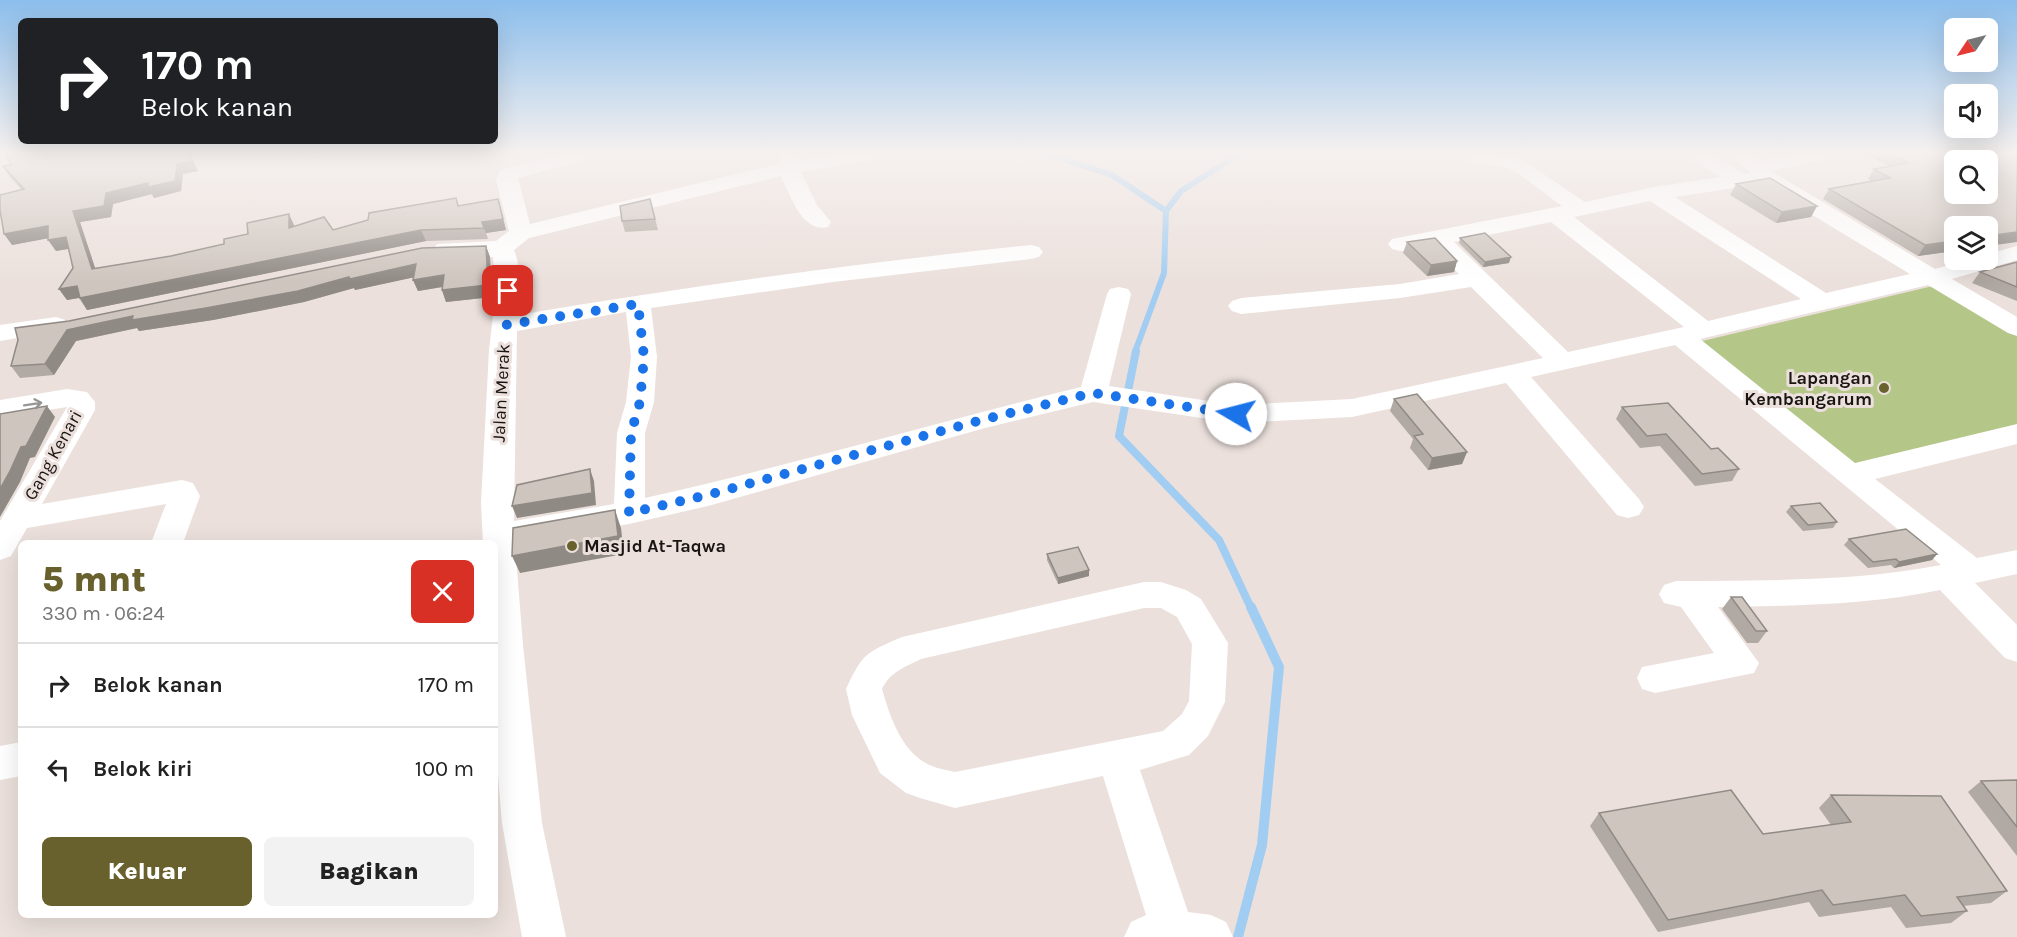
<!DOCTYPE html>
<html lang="id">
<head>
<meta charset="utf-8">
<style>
	:root { --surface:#fff; --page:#f2f2f2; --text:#222; --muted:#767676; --line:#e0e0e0; --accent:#68612d }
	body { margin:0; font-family:Karla,sans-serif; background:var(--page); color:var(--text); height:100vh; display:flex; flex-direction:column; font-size:22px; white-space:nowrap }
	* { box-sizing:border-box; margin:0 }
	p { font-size:20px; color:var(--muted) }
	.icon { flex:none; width:33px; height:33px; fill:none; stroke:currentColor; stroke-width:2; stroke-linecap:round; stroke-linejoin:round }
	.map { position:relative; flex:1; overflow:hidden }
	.sheet { position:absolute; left:18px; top:540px; width:480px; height:378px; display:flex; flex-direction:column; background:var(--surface); border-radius:9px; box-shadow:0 6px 24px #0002 }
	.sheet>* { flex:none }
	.banner { position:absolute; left:18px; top:18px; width:480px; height:126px; border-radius:9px; box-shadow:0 6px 24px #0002; background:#202124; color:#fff; overflow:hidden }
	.needle { width:39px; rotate:235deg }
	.fabs { position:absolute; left:1944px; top:18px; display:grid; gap:12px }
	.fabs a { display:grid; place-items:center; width:54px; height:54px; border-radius:9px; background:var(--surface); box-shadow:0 6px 24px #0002; font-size:30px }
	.pin { position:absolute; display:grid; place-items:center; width:51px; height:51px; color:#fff; margin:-26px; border-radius:12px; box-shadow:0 3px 9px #0006 }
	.me { position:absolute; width:66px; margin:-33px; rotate:278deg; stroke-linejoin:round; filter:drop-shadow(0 0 4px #0008) }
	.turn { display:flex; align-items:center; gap:21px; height:126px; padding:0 24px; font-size:27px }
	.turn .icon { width:78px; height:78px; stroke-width:2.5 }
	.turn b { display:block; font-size:42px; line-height:51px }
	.round { display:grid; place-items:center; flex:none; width:63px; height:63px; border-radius:9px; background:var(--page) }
	.overview { display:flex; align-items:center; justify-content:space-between; height:102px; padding:0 24px }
	h1 { font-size:36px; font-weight:800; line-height:45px; color:var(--accent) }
	.primary-button { display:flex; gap:12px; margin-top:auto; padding:12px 24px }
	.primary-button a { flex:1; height:69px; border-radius:9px; background:var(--accent); color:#fff; font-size:24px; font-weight:800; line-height:69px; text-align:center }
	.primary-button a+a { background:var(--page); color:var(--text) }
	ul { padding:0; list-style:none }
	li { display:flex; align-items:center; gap:18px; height:84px; padding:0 24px; border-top:2px solid var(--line) }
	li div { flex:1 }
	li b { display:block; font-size:22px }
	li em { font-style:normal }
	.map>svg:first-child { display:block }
	.green { fill:#b4c688 }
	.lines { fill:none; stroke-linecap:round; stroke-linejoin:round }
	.stream-far2 { stroke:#a2cdf2; stroke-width:6 }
	.stream-far1 { stroke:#a2cdf2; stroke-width:8 }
	.stream { stroke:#a2cdf2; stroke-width:10 }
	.minor { fill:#fff; fill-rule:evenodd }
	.wall { fill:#b1a9a3 }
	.shaded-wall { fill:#908a85 }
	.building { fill:#cec5be; stroke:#908a85; stroke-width:1.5; fill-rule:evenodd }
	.oneway { stroke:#989695 }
	.route { stroke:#1a73e8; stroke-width:10; stroke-dasharray:0 18 }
	.poi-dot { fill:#68612d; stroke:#ebe0dc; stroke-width:2 }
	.labels { text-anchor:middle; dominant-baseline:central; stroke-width:6; stroke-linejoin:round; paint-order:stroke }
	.poi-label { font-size:18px; font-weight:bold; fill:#191513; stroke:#ebe0dc; text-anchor:end }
	.street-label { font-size:18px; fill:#191513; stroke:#ebe0dc }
</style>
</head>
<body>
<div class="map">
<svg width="2017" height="937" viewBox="0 0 2017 937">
	<rect width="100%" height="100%" fill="#ebe0dc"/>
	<path class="green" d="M1937 285 2017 333V434L1850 468 1694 343Z"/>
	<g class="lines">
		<path class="stream-far2" d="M1042 152 1112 175 1166 211 1164 273 1135 352
			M1166 211 1181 191 1242 152"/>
		<path class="stream-far1" d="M1136 351 1119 436 1219 540 1251 608"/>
		<path class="stream" d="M1238 937 1262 845 1279 667 1251 607"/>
		<path class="minor" d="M289 152H318L315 156 298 160 291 158 288 154Z
			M568 152H588L584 160 518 178 530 224 782 163 776 152H796L801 160 847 152H892L889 156 882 158 801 172 817 205 831 222 828 227C802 233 790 195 781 176L529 238 514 250C522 269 520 294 518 315 688 286 859 263 1031 245L1039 247 1043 252 1039 257 1031 259 833 282 651 308 657 357 654 402 645 433V498C791 466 935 422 1081 387L1107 294 1110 289 1119 287 1128 289 1131 294 1109 386 1236 405 1352 399 1543 358 1471 287 1400 298 1241 314 1232 311 1228 306 1232 301 1241 298 1400 284 1459 274 1432 247 1400 251 1392 249 1388 244 1392 239 1562 206C1549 197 1521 173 1507 168 1492 163 1468 167 1459 152H1486L1521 159 1585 202 1654 187 1721 177 1685 156 1682 152H1707L1745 174 1751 173 1726 152H1749L1761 160 1802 152H1843L1840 156 1771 171 1935 269 1967 260H1988V254L2017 246V260L1952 279 2017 317V336L2008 333 1928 285 1700 339 1855 463 2017 424V444L1875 479 1977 558 2017 550V574L1975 583 2017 625V662L2005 658 1940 590C1868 605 1792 606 1718 607L1759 663 1754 673 1655 693 1642 689 1637 678 1642 667 1714 653 1681 607 1664 603 1659 594 1664 585 1676 581C1764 580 1854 582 1941 565L1675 345 1531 377 1639 499 1644 507 1639 515 1628 518 1617 515 1506 383 1352 417 1236 423 1093 402 985 428 708 506 629 524 515 544 523 645 542 823 566 937H522L502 823 495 739V543H483L481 503 489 350 496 291 493 257 437 254 433 249 437 244 496 241 509 231 496 180 500 170ZM1761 184 1910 274 1826 293 1675 197ZM1650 201 1801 299 1708 321 1574 217ZM1551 222 1684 327 1568 352 1454 242ZM626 312 631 357 626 402 617 433 614 504 514 521 517 331Z
			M56 317 65 320 69 325 65 330 0 341V325Z
			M67 389 87 392 95 402V410L42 504 182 480 193 483 200 496 183 543H151L166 504 27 528 11 556 0 560V521L67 407 0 418V400Z
			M1144 582H1161L1186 590 1201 599 1228 643 1225 702 1208 736 1189 755 1140 770 1188 912 1211 915 1226 922 1233 937H1124L1131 922 1146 915 1103 776 955 808 920 798 906 793 880 773 852 715 846 689C863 653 865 653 902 637ZM1144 608H1161L1177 617 1192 644 1189 701 1182 714 1163 731 955 772C948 770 939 769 932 766 902 754 890 717 882 689 890 672 905 667 921 659Z
			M21 742V776L0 780V746Z"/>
	</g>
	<path class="wall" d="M5 152H203L190 155 198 171 183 174 181 191 154 198 152 194 113 204 111 217 80 222 95 268 171 256 224 244 294 225V227L333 230 456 198 459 206 501 210 506 230 486 233 488 239 426 241 87 310 79 298 67 300 59 289 73 268 68 249 56 251 48 238 12 245 22 190 10 177 3 166 11 165Z
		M1861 152H2017L1954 226V251L1918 256 1823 199 1829 189 1871 181 1868 179 1874 169 1889 166Z
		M1736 184 1817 206 1811 217 1776 223 1730 195Z
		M650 199 658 230 625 232 622 221Z
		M1460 238 1509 263 1483 267 1459 243Z
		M1407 242 1457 261 1454 272 1427 276 1403 253Z
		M486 246 490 257 492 297 446 302 442 290V287L418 291 413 280 414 277 355 290 354 288 304 302 213 320 139 331 137 328 76 341 54 375 20 378 11 366 69 321Z
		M2017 262V301L1972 283 1980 272Z
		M1394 399 1467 452 1462 464 1428 470 1410 448 1413 439 1390 411Z
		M1622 407 1711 449 1739 469 1732 481 1695 486 1660 446 1640 448 1616 419Z
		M1791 506 1837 522 1833 528 1803 531 1786 512Z
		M1849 539 1937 554 1932 560 1894 568 1891 565 1868 568 1844 545Z
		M1047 554 1089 570V576L1058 584 1047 560Z
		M1731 597 1767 631 1758 643H1747L1722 609Z
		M2017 780V856L1968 792 1981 781Z
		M1831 795 2007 891 1991 903 1963 906 1967 911 1951 923 1906 928 1891 907 1819 917 1809 902 1658 932 1590 826 1599 813 1763 834 1831 825 1819 808Z"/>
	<path class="shaded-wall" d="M188 152H203L190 155 198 171 183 174 181 191 154 198 152 194 113 204 111 217 80 222 99 280 92 269 73 211 106 193 177 164Z
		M498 199 506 230 486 233 488 239 482 222Z
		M1817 206 1811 217 1776 223 1782 212Z
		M289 214 294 225 295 239 289 228Z
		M48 226 55 237 12 245 4 234Z
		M421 230 426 241 87 310 80 298Z
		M2017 232V242L1988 246V236Z
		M66 237 73 248 56 251 48 240Z
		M1954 241V251L1918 256 1925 245Z
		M486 246 490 257 492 297 446 302 442 290Z
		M1511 257 1509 263 1483 267 1485 262Z
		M1457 261 1454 272 1427 276 1431 265Z
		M416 264 420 276 355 290 354 288 304 302 213 320 139 331 137 328 76 341 54 375 45 364 67 330 133 316Z
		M444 275 448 286 418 291 413 280Z
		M77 286 84 297 67 300 59 289Z
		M47 406 55 417 35 457 30 458 20 482 0 517V489L21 447Z
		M1467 452 1462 464 1428 470 1432 458Z
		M590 469 594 481 596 505 517 518 512 506Z
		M615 510 621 528 624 554 520 573 512 556Z
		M1937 554 1932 560 1894 568 1899 562Z
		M1089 570V576L1058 584V578Z"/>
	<path class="building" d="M5 152H188L192 161 177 164 175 181 148 187V183L106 193 104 206 73 211 92 269 171 256 224 244V239L248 234 247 223 289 214V228L324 217 333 230 368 220 369 213 456 198 458 206 498 199 503 219 482 222 484 228 421 230 80 298 77 286 59 289 73 268 66 237 48 240V226L4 234 0 210V195L24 189 3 166 11 165Z
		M1887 152H2017V232L1988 236V226H1954V241L1925 245 1829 189 1890 178 1874 169 1908 163ZM1954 160H1988V194H1954Z
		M1770 178 1817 206 1782 212 1736 184Z
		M650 199 655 219 622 221 620 206Z
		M1485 233 1511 257 1485 262 1460 238Z
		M1435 238 1457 261 1431 265 1407 242Z
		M486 246 488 285 442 290 444 275 413 280 416 264 350 279 349 277 298 291 206 308 132 320 133 316 67 330 45 364 11 366 18 340 15 328 69 321 422 248Z
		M2017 262V287L1980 272Z
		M1417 394 1467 452 1432 458 1414 436 1423 434 1394 399Z
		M1668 403 1711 449 1718 448 1739 469 1702 474 1666 434 1647 436 1622 407Z
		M47 406 26 446 21 447 10 471 0 489V414Z
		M590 469 592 493 512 506 517 485Z
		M1820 503 1837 522 1808 525 1791 506Z
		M615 510 618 536 512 556 513 528Z
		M1906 529 1937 554 1899 562 1896 559 1873 562 1849 539Z
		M1078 547 1089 570 1058 578 1047 554Z
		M1731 597H1742L1767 631H1756Z
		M2017 780V827L1981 781Z
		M1731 790 1763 834 1851 822 1831 795 1941 796 2007 891 1957 897 1967 911 1921 916 1905 895 1833 905 1822 890 1668 920 1599 813Z"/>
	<defs><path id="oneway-shaft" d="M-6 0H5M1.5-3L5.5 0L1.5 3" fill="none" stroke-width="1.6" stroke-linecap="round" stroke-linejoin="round" transform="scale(1.5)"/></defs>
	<use class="oneway" href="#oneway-shaft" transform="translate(33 404) rotate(-9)"/>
	<linearGradient id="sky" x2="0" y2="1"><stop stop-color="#8cbeec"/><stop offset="0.54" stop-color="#f6f1ef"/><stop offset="1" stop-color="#f6f1ef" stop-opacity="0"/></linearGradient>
	<rect width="2017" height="283" fill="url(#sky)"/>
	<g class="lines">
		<path class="route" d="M508 291 505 325 638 304 644 357 640 402 631 433 629 513 708 495 982 420 1093 393 1236 414"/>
	</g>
	<g class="poi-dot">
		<circle cx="1884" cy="388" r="6"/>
		<circle cx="572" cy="546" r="6"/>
	</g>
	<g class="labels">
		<g class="poi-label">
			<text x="1872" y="378">Lapangan<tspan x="1872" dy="21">Kembangarum</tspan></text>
			<text x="584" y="546" text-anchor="start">Masjid At-Taqwa</text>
		</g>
		<g class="street-label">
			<text transform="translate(501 393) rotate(-87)">Jalan Merak</text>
			<text transform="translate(53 455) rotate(-61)">Gang Kenari</text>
		</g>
	</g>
</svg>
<div class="fabs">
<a><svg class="needle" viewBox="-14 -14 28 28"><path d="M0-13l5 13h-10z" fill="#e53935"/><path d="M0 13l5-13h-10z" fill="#767676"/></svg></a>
<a><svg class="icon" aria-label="sound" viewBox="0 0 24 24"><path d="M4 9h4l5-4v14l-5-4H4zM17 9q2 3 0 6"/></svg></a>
<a><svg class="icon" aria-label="search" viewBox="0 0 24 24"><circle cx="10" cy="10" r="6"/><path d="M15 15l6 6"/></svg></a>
<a><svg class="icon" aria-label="layers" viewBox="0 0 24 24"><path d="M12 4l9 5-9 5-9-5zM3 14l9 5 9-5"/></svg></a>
</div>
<div class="pin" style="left:508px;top:291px;background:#d93025"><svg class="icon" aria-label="arrive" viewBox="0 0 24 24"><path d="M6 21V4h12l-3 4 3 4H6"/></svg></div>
<svg class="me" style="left:1236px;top:414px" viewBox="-20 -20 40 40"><circle r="19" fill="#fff"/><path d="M0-13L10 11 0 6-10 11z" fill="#1a73e8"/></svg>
<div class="banner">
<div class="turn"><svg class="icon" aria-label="right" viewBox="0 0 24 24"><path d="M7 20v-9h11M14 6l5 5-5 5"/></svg><div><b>170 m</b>Belok kanan</div></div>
</div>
<section class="sheet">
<div class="overview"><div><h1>5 mnt</h1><p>330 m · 06:24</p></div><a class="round" style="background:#d93025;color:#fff"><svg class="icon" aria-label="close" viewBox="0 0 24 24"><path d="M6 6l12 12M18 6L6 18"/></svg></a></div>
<ul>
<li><svg class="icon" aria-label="right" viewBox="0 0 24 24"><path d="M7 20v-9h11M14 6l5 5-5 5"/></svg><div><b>Belok kanan</b></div><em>170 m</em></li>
<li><svg class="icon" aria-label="left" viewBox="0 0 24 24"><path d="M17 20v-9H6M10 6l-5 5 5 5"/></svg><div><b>Belok kiri</b></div><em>100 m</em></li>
</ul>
<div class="primary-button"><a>Keluar</a><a>Bagikan</a></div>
</section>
</div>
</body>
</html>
